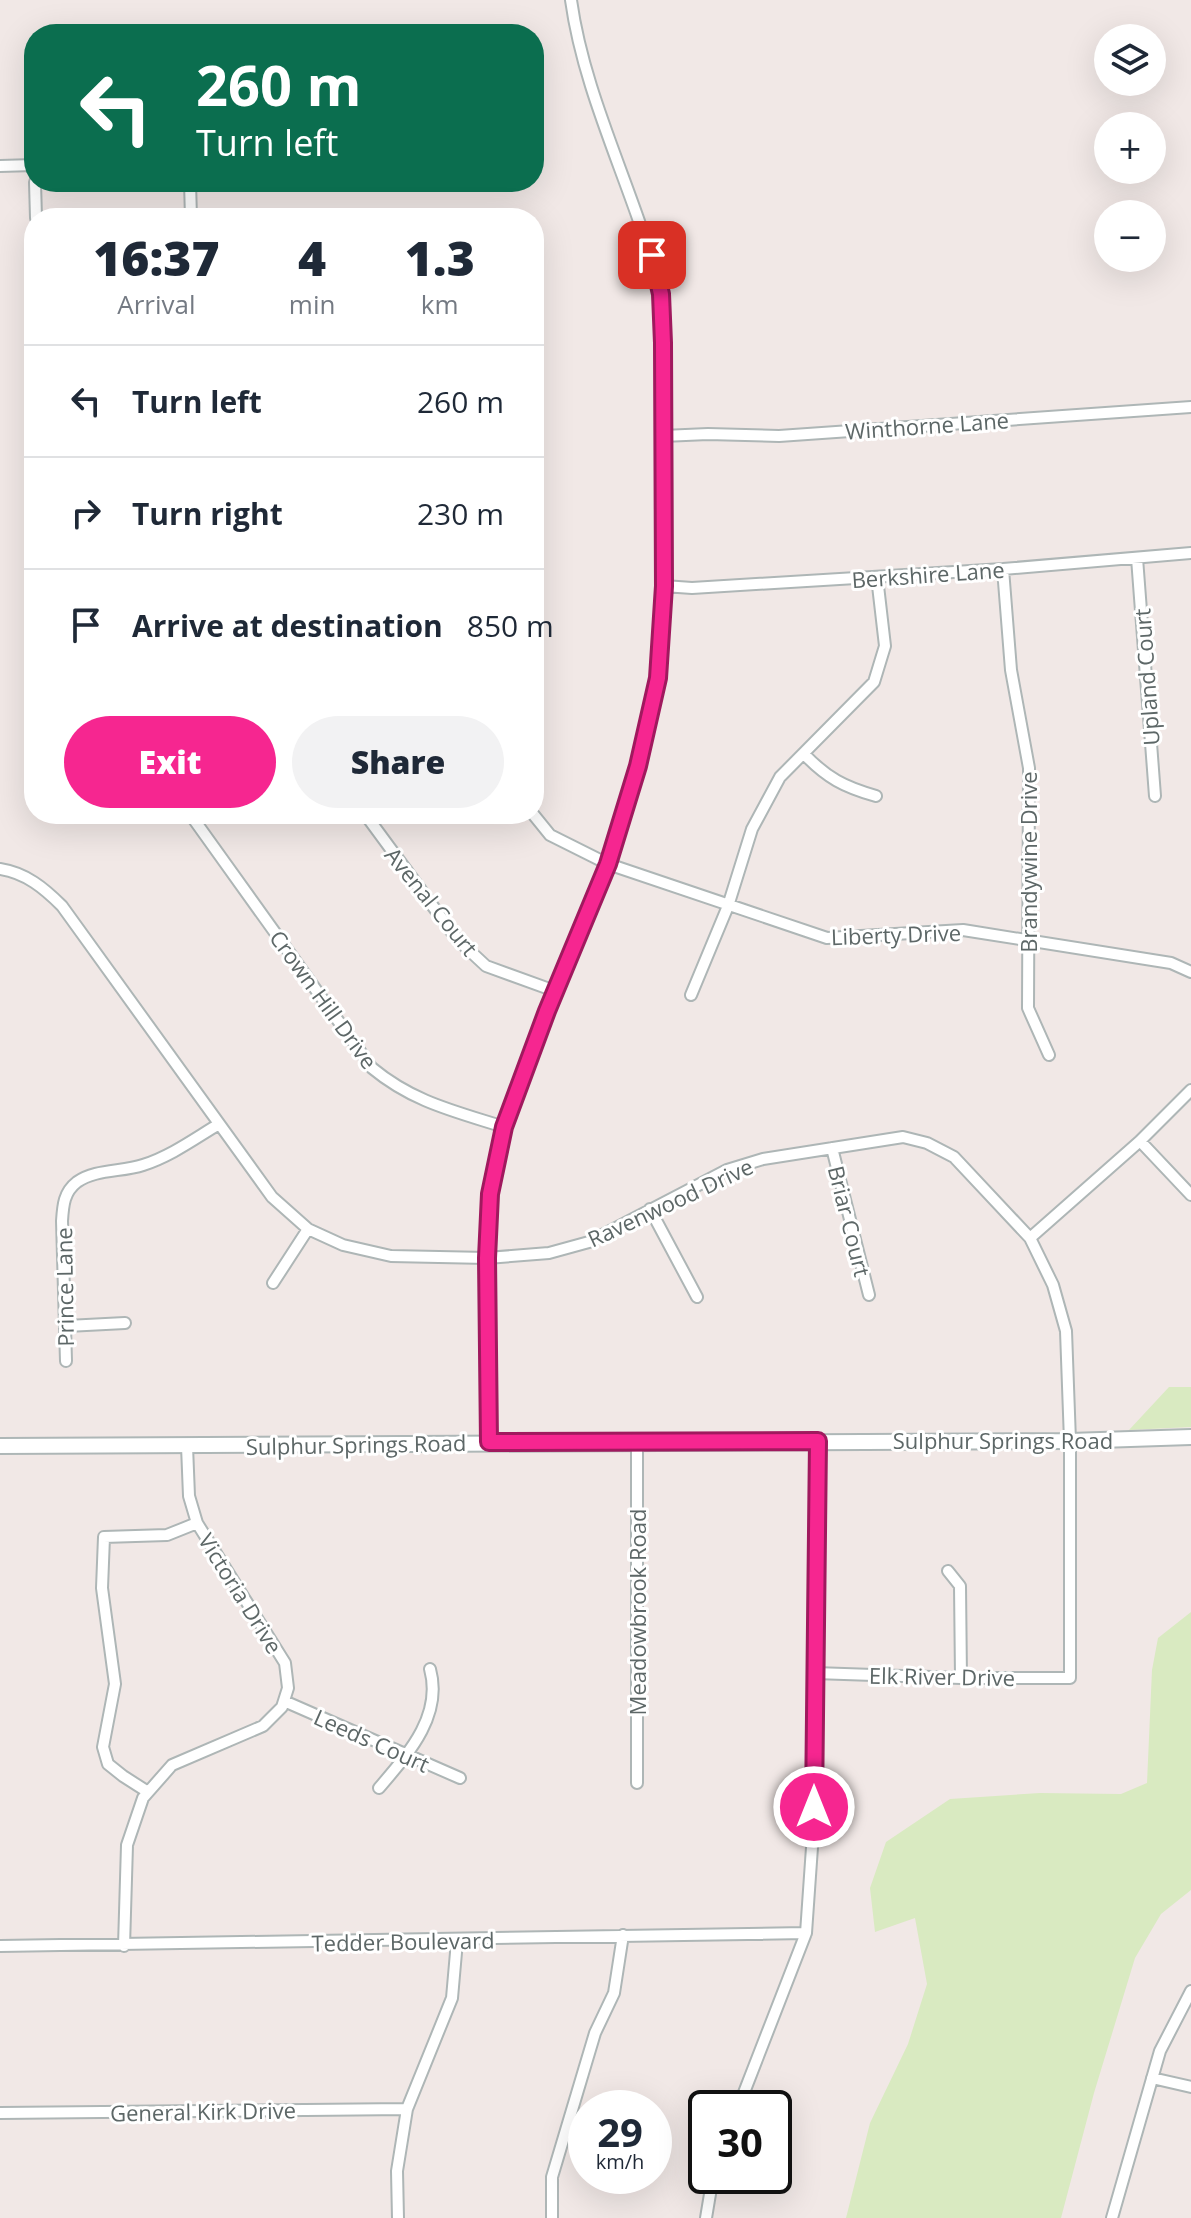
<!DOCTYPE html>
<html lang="en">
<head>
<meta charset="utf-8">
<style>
	:root { --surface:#fff; --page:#f2f2f3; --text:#1f2937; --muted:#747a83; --line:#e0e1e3; --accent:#f62690 }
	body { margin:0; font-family:"Open Sans",sans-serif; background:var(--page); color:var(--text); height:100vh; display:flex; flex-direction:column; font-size:30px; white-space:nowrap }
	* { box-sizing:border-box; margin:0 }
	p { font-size:26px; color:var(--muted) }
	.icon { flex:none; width:44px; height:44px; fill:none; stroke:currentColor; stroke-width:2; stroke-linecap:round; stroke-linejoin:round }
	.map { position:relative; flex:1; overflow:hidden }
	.drawer { position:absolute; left:24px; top:208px; width:520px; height:616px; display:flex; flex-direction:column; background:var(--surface); border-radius:32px; box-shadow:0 8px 32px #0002 }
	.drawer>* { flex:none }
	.hud { position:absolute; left:24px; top:24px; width:520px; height:168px; border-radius:32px; box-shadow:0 8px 32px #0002; background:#0b6e4f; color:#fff; overflow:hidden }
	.buttons { position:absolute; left:1094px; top:24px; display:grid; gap:16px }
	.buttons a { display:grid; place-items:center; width:72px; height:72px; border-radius:50%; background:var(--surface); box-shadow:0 8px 32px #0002; font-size:40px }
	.speed { position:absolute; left:568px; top:2090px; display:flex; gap:16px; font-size:40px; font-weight:700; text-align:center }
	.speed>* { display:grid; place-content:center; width:104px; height:104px; border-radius:50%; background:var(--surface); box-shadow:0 8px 32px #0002; line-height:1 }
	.speed small { font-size:20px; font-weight:400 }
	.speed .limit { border:4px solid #111; border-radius:12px; background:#fff; color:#111 }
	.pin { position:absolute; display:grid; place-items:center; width:68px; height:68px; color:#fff; margin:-34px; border-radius:16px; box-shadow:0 4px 12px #0006 }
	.me { position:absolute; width:88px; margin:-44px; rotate:0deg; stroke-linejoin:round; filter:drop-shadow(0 0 6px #0008) }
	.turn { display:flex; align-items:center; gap:28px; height:168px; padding:0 40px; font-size:36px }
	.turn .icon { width:104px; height:104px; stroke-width:2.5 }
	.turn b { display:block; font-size:56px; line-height:68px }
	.eta { display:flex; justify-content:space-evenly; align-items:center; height:136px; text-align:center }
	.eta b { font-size:48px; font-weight:800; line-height:56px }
	.cta { display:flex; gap:16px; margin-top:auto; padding:16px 40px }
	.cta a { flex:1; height:92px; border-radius:48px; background:var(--accent); color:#fff; font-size:32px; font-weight:800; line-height:92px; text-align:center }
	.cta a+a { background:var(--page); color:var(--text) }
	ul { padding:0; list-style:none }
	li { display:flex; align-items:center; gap:24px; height:112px; padding:0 40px; border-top:2px solid var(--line) }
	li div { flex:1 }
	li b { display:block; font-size:30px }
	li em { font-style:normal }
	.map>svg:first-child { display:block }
	.green { fill:#d9eac1 }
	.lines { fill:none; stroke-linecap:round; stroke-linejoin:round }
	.street-casing { stroke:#aeb6b6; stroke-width:14 }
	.secondary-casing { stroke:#aeb7b7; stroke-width:18 }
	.street { stroke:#fff; stroke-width:10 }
	.secondary { stroke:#fff; stroke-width:14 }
	.route-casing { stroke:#a0195e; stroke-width:20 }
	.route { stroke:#f62690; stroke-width:14 }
	.labels { text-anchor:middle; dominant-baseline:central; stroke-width:6; stroke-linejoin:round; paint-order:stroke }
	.street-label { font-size:22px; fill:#5d6767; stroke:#fff }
</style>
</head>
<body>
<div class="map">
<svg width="1191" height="2218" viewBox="0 0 1191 2218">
	<rect width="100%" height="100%" fill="#f1e8e6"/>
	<path class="green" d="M1169 1387H1191V1427L1129 1430Z
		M1191 1612V1890L1161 1914 1135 1958 1094 2093 1061 2218H846L870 2123 908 2044 927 1984 915 1918 875 1932 870 1888 886 1842 950 1799 1040 1793 1121 1794 1147 1783 1152 1670 1158 1638Z"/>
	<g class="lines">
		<g class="street-casing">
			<path id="street" d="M0 166 34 165
				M35 182 36 218
				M190 182 191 218
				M663 436 708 434 779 436 1191 407
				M1137 558 1155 796
				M1003 569 1011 670 1029 768 1028 1008 1049 1055
				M664 586 692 588 1003 569 1191 553
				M804 754C827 778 844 787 876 796
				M190 814 372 1068C413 1102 454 1111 504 1127
				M365 814 457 939 486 966 555 991
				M533 814 550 835 608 864 827 938 963 930 1171 963 1191 972
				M0 869C26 873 44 888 62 906L272 1197 308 1229 343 1245 391 1256 487 1258 549 1253 589 1242 727 1170 763 1159 903 1137 927 1143 954 1157 1030 1238 1053 1285 1066 1331 1070 1441V1678H961L815 1673
				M691 995 728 906 752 829 780 777 874 682 885 646 877 577
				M1140 1141 1191 1195
				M832 1148 869 1295
				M650 1209 697 1297
				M1030 1238 1140 1141 1191 1090
				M273 1283 308 1229
				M67 1326 125 1323
				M66 1361 62 1221C63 1205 64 1192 77 1182 95 1169 122 1172 143 1165 171 1156 194 1139 219 1124
				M489 1442 487 1258 490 1194 504 1127 555 991 608 864 638 766 658 678 664 586 661 294C637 195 585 101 571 0
				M948 1571 960 1586 961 1678
				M284 1701 460 1778
				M637 1783V1442
				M379 1788C408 1754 443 1716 430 1669
				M148 1792 123 1776 108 1764 103 1747 115 1684 102 1588 104 1537 167 1535 197 1523
				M0 1946 806 1933
				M124 1946 127 1845 143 1798 172 1765 263 1726 282 1707 288 1688 285 1663 197 1523 189 1496 187 1446
				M1152 2078 1191 2087
				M738 2108 806 1933 813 1833 814 1586 818 1441
				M0 2113 407 2109
				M398 2218 397 2171 407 2109 452 1998 457 1941
				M552 2218V2177L595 2033 614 1993 623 1935
				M706 2218 713 2176
				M1112 2218 1160 2051 1191 1991"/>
		</g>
		<g class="secondary-casing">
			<path id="secondary" d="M0 1446 1070 1441 1191 1437"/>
		</g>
		<use href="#street" class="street"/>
		<use href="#secondary" class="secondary"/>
	</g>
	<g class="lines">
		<g class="route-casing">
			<path id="route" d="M652 255 661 294 663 343 664 586 658 678 638 766 608 864 547 1011 504 1127 490 1194 487 1258 489 1442 818 1441 814 1807"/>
		</g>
		<use href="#route" class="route"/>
	</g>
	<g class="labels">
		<g class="street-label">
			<text transform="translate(927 425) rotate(-4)">Winthorne Lane</text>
			<text transform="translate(928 574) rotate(-4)">Berkshire Lane</text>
			<text transform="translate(1146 677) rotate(-94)">Upland Court</text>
			<text transform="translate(1028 862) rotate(-90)">Brandywine Drive</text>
			<text transform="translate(432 901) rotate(51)">Avenal Court</text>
			<text transform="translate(896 934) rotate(-2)">Liberty Drive</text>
			<text transform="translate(324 999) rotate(54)">Crown Hill Drive</text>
			<text transform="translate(670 1202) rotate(-25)">Ravenwood Drive</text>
			<text transform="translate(850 1221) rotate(76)">Briar Court</text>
			<text transform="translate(64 1287) rotate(-91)">Prince Lane</text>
			<text x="1003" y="1440">Sulphur Springs Road</text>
			<text transform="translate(356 1444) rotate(-1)">Sulphur Springs Road</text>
			<text transform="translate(241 1593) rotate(58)">Victoria Drive</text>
			<text transform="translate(637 1612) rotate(-90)">Meadowbrook Road</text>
			<text transform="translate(942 1676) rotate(1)">Elk River Drive</text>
			<text transform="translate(372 1740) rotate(24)">Leeds Court</text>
			<text transform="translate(403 1941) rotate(-1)">Tedder Boulevard</text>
			<text transform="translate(203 2111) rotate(-1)">General Kirk Drive</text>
		</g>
	</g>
</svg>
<div class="buttons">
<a><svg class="icon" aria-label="layers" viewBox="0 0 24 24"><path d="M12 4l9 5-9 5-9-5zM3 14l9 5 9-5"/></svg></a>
<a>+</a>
<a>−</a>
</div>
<div class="speed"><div>29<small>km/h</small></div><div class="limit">30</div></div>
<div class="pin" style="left:652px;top:255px;background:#d93025"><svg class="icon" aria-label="arrive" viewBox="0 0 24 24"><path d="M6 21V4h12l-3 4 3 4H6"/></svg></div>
<svg class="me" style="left:814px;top:1807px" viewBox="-20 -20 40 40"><circle r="17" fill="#f62690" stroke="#fff" stroke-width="3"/><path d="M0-11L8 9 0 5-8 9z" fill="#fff"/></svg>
<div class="hud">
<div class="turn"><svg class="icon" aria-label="left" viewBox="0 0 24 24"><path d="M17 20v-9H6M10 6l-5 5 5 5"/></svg><div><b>260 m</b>Turn left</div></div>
</div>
<section class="drawer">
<div class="eta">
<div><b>16:37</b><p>Arrival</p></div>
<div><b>4</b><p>min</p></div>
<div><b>1.3</b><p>km</p></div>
</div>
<ul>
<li><svg class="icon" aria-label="left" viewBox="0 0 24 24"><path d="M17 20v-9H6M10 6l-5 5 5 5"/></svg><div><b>Turn left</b></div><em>260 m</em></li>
<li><svg class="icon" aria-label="right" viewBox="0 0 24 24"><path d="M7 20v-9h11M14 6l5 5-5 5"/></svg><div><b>Turn right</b></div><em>230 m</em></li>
<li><svg class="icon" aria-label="arrive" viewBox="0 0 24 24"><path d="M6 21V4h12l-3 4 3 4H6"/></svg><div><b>Arrive at destination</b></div><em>850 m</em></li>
</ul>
<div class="cta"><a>Exit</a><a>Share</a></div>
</section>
</div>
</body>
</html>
